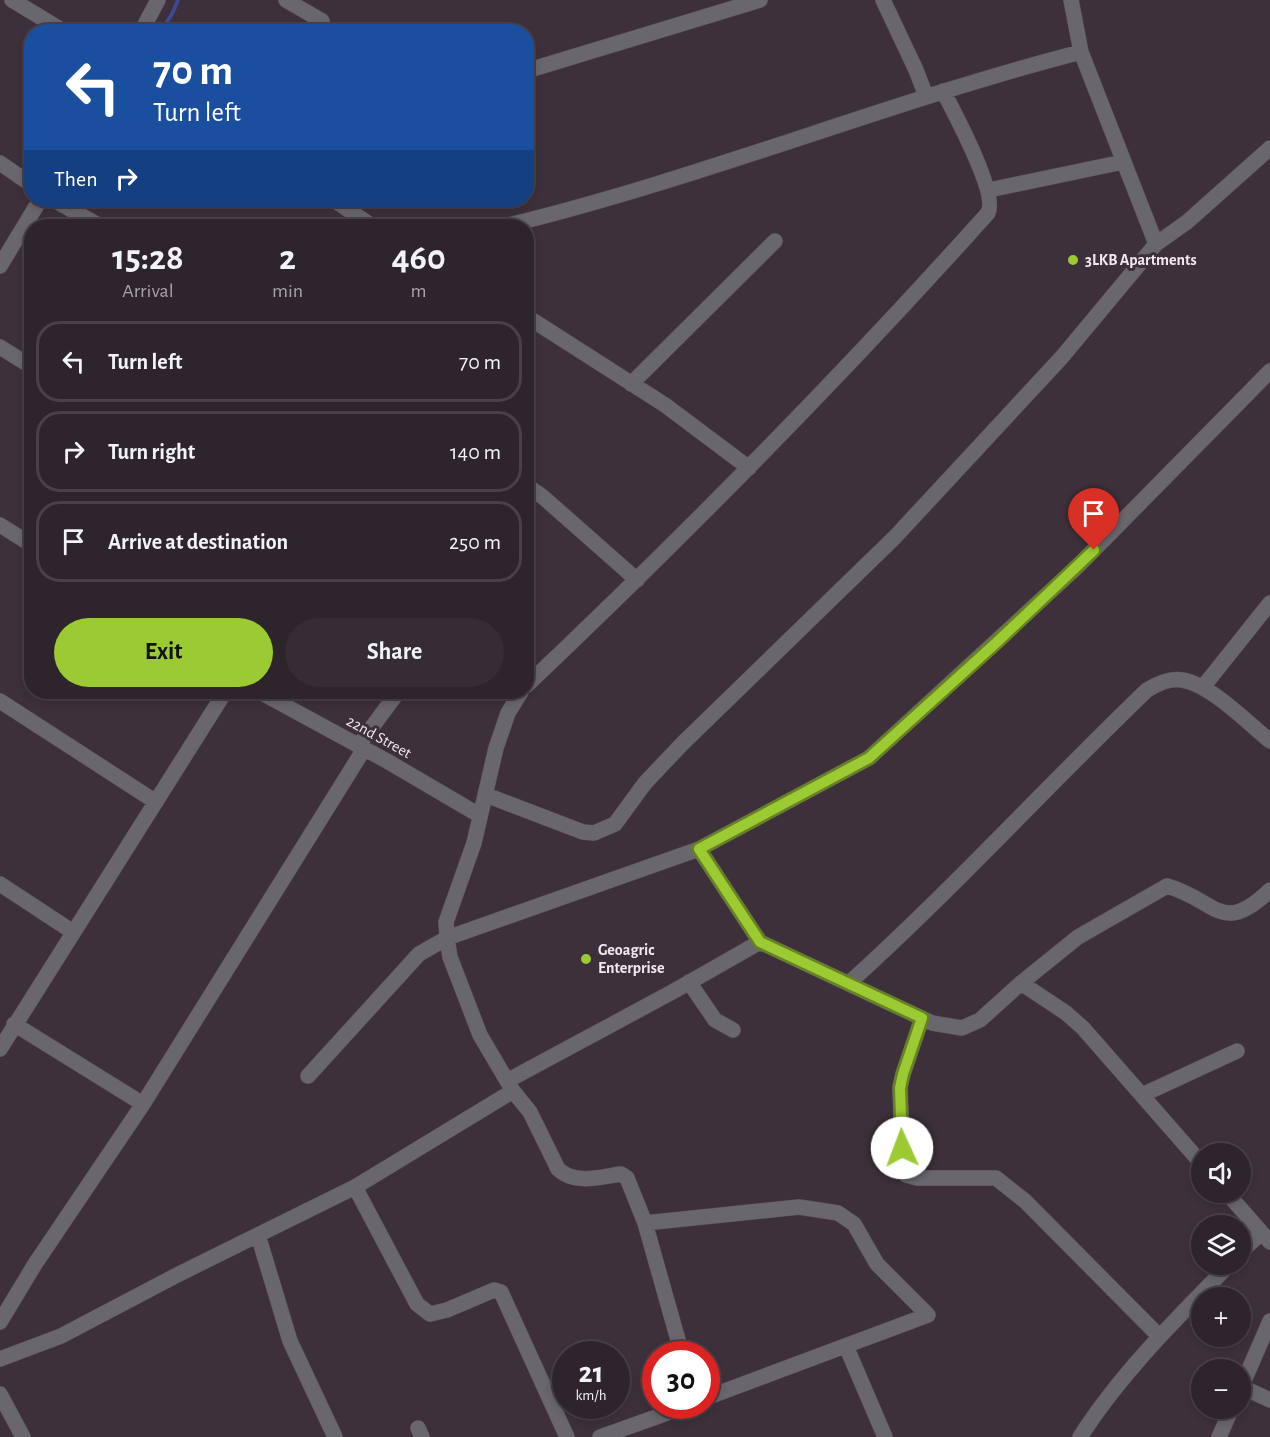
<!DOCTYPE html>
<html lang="en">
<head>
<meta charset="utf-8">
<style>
	:root { --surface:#2e242c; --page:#362c34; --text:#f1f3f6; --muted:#a7a4a9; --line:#494148; --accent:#9cca32 }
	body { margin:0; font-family:"Alegreya Sans",sans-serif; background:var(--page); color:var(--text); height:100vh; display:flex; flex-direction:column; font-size:22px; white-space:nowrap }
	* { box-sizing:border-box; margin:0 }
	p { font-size:20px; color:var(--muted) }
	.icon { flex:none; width:33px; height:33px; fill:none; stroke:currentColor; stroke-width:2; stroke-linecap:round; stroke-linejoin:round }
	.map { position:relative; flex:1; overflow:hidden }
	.details { position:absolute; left:24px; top:219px; width:510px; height:480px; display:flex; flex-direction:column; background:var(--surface); border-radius:24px; box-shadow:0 3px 9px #0003,0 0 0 2px var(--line) }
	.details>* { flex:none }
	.banner { position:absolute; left:24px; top:24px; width:510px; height:183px; border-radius:24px; box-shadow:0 3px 9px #0003,0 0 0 2px var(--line); background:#1a4fa0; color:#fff; overflow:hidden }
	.buttons { position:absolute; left:1191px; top:1143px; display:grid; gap:12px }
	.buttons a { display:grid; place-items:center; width:60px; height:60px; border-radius:50%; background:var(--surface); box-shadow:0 3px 9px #0003,0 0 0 2px var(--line); font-size:30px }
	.speed { position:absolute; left:552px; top:1341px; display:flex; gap:12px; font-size:30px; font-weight:700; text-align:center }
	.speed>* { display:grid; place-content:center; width:78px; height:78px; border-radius:50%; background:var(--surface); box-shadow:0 3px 9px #0003,0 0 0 2px var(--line); line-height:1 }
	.speed small { font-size:15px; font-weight:400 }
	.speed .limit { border:9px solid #d22; background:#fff; color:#111 }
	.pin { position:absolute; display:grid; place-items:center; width:51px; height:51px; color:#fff; margin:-62px -26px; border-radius:50% 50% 50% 0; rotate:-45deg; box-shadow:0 0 6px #0007 }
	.pin .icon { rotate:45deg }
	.me { position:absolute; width:66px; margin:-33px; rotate:358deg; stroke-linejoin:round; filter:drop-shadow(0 0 4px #0008) }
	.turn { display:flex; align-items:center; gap:21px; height:126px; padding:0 30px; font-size:27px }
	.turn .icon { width:78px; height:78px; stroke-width:2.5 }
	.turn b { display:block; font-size:42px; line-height:51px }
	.then { display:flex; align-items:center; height:57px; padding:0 30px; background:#0003; gap:12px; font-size:22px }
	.eta { display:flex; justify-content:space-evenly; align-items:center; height:102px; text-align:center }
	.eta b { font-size:36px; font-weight:600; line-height:42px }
	.action { display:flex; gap:12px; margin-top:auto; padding:12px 30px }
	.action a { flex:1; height:69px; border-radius:36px; background:var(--accent); color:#111; font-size:24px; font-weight:600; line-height:69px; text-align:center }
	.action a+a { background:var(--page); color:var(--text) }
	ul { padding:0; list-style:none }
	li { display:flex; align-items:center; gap:18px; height:81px; margin:0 12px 9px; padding:0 18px; border:3px solid var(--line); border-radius:24px }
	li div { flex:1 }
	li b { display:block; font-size:22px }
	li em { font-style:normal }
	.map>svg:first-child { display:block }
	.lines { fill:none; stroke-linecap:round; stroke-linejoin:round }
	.stream { stroke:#404797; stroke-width:4 }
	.minor-casing { stroke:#5a4d57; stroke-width:16 }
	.minor { stroke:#69666d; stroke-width:15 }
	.route-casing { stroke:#658320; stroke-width:15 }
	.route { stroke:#9cca32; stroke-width:10 }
	.poi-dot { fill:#9cca32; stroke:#3d303a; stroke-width:2 }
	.labels { text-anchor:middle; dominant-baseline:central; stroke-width:6; stroke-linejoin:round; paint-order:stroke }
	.poi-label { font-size:16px; font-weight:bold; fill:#f1e8ef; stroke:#3d303a; text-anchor:start }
	.street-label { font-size:16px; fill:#f1e8ef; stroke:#3d303a }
</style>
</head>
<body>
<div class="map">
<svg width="1270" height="1437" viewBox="0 0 1270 1437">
	<rect width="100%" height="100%" fill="#3d303a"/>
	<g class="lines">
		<path class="stream" d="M161 32 173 12 178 0"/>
		<g class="minor-casing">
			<path id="minor" d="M12 0 65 32
				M286 0 322 21
				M883 0 916 70 926 96
				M1071 0 1081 52 1156 244
				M141 32 158 0
				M526 71 760 0
				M0 163 32 185
				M989 190 1123 162
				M54 200 100 226
				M334 200 372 226
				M505 226C700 179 887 102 1081 52
				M0 266 40 200
				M526 316 665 405 749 468
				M0 347 32 367
				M631 384 775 241
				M526 485 543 497 637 580
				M0 525 32 545
				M526 686C686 534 841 377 988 213 998 194 954 112 943 91
				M1203 687 1270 603
				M260 692 387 761 479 815
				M521 692 508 713 496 748 474 843 446 922 447 938 450 957 480 1035 513 1091 530 1112 558 1169C575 1185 599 1177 621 1174L627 1178 645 1223 682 1354
				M0 701 156 802
				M358 746 398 692
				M486 795 583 832 594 833 615 824 645 783 682 744 895 537 1062 357 1156 244 1187 222 1270 148
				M699 849 760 942 932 1023 962 1028 980 1020 1021 983 1078 937 1167 886C1217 900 1221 937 1270 890
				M0 884 73 932
				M689 982 715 1020 733 1030
				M849 983C952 890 1046 787 1147 690 1157 684 1170 678 1182 680 1210 684 1248 723 1270 741
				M1021 983 1066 1013 1083 1028 1202 1164
				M922 1018 903 1074 900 1087 903 1168 906 1175 917 1178H996L1025 1201 1159 1336
				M14 1024 143 1104
				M0 1049 225 692
				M308 1076 419 954 447 938 699 849 869 758 1078 566 1270 371
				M507 1081 674 991 760 942
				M1142 1095 1237 1051
				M355 1187 417 1304 430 1314 447 1310 494 1290 501 1292 567 1437
				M1226 1192 1270 1242
				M645 1223 799 1207 838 1213 854 1224 877 1264 928 1315 706 1398
				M258 1235 290 1341 335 1437
				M1240 1253 1261 1233
				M0 1322 35 1264 143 1104 364 749
				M846 1346 885 1437
				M0 1359 61 1336 177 1275 355 1187 513 1091
				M1242 1387 1270 1400
				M1240 1390 1270 1321
				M0 1394 23 1437
				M418 1428 422 1437
				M600 1437 687 1406
				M1080 1437C1121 1373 1176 1319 1230 1264
				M1219 1437 1232 1408"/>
		</g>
		<use href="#minor" class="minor"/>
	</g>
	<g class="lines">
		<g class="route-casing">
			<path id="route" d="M902 1148 900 1088 903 1074 922 1018 760 942 699 849 869 758 996 643 1094 550"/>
		</g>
		<use href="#route" class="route"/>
	</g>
	<g class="poi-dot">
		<circle cx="1073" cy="260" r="6"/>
		<circle cx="586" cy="959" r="6"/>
	</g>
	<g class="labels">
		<g class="poi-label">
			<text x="1085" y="260">3LKB Apartments</text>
			<text x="598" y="950">Geoagric<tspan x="598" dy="18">Enterprise</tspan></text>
		</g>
		<g class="street-label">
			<text transform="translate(379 737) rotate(29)">22nd Street</text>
		</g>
	</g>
</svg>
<div class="buttons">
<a><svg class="icon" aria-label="sound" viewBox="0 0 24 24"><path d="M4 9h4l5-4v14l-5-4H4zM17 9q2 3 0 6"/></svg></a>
<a><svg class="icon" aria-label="layers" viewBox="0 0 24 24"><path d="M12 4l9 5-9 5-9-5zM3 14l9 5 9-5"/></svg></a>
<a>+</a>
<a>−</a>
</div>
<div class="speed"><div>21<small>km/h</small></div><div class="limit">30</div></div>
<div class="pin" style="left:1094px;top:550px;background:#d93025"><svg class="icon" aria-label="arrive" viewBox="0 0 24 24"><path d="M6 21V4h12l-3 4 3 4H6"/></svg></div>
<svg class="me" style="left:902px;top:1148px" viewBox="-20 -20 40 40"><circle r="19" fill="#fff"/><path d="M0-13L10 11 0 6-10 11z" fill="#9cca32"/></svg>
<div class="banner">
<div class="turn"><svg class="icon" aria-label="left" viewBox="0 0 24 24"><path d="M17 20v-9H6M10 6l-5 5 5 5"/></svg><div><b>70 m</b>Turn left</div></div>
<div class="then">Then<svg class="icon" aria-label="right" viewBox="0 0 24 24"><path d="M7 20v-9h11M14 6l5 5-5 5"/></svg></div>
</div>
<section class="details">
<div class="eta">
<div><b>15:28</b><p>Arrival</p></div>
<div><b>2</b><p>min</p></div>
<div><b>460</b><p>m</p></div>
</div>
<ul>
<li><svg class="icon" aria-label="left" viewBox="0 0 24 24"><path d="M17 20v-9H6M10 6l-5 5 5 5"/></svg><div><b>Turn left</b></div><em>70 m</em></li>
<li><svg class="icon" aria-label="right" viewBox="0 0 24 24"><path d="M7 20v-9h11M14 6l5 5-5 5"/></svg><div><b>Turn right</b></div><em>140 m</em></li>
<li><svg class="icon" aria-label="arrive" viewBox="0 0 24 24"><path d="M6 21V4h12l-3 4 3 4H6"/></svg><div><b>Arrive at destination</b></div><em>250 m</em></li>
</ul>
<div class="action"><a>Exit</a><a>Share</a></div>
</section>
</div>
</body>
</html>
